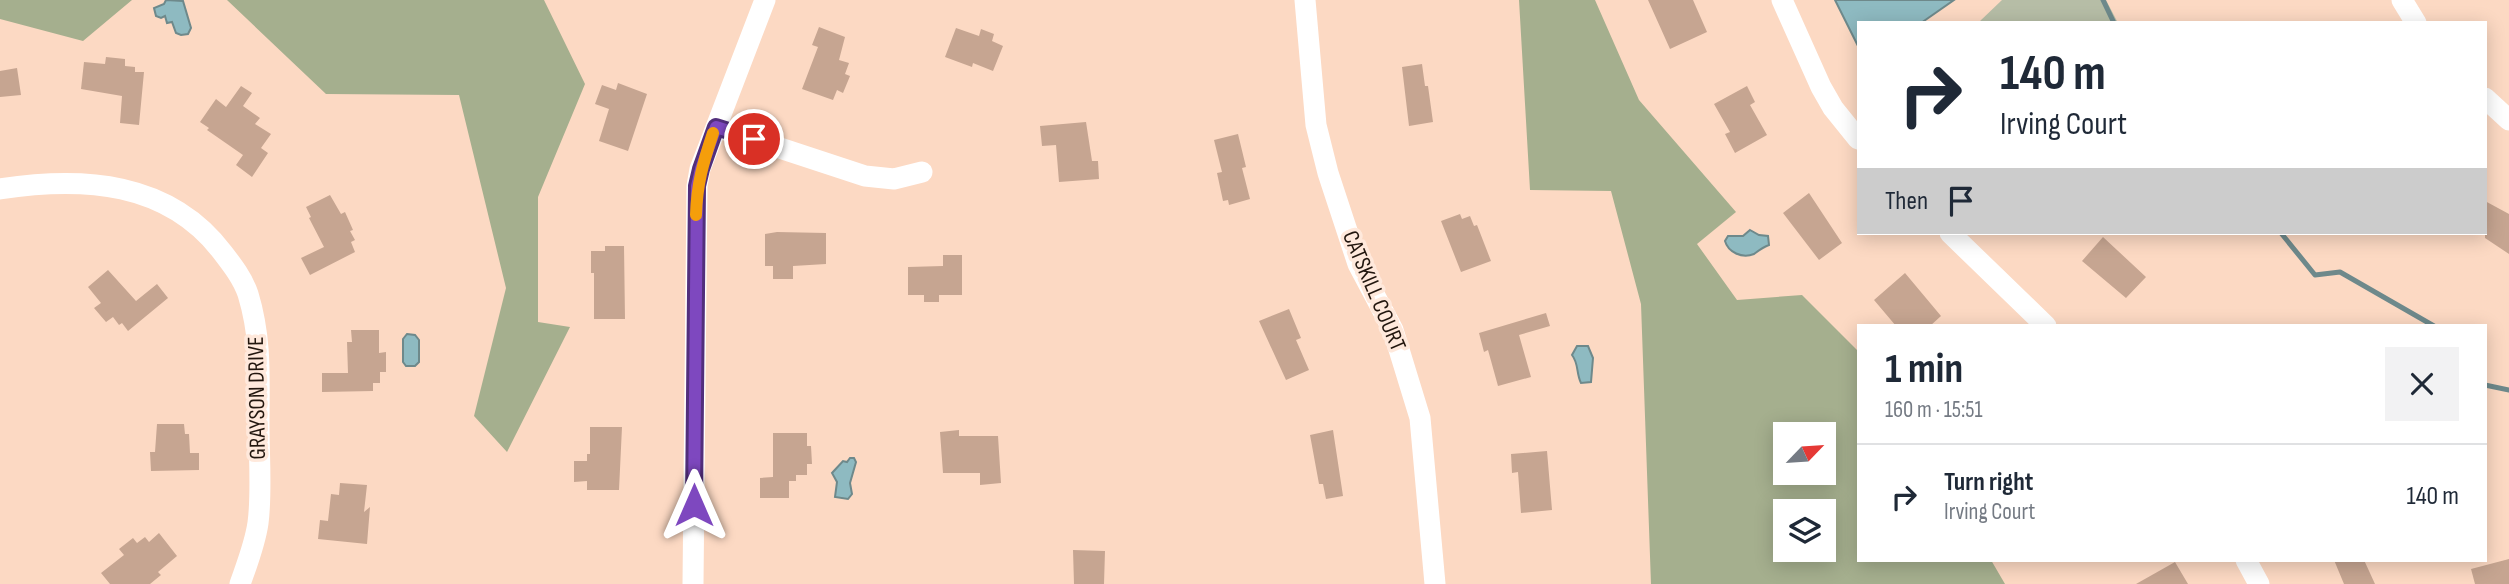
<!DOCTYPE html>
<html lang="en">
<head>
<meta charset="utf-8">
<style>
	:root { --surface:#fff; --page:#f2f2f3; --text:#1f2937; --muted:#747a83; --line:#e0e1e3 }
	body { margin:0; font-family:"Sofia Sans Condensed",sans-serif; background:var(--page); color:var(--text); height:100vh; display:flex; flex-direction:column; font-size:26px; white-space:nowrap }
	* { box-sizing:border-box; margin:0 }
	p { font-size:23px; color:var(--muted) }
	.icon { flex:none; width:38px; height:38px; fill:none; stroke:currentColor; stroke-width:2; stroke-linecap:round; stroke-linejoin:round }
	.map { position:relative; flex:1; overflow:hidden }
	.side { position:absolute; left:1857px; top:324px; width:630px; height:238px; display:flex; flex-direction:column; background:var(--surface); border-radius:0px; box-shadow:0 4px 18px #0003 }
	.side>* { flex:none }
	.top-card { position:absolute; left:1857px; top:21px; width:630px; height:214px; border-radius:0px; box-shadow:0 4px 18px #0003; background:#fff; color:var(--text); overflow:hidden }
	.needle { width:46px; rotate:65deg }
	.buttons { position:absolute; left:1773px; top:422px; display:grid; gap:14px }
	.buttons a { display:grid; place-items:center; width:63px; height:63px; border-radius:0px; background:var(--surface); box-shadow:0 4px 18px #0003; font-size:35px }
	.pin { position:absolute; display:grid; place-items:center; width:60px; height:60px; color:#fff; margin:-30px; border:4px solid #fff; border-radius:50%; box-shadow:0 2px 7px #0007 }
	.me { position:absolute; width:77px; margin:-38px; rotate:0deg; stroke-linejoin:round; filter:drop-shadow(0 0 5px #0008) }
	.turn { display:flex; align-items:center; gap:24px; height:147px; padding:0 28px; font-size:32px }
	.turn .icon { width:91px; height:91px; stroke-width:2.5 }
	.turn b { display:block; font-size:49px; line-height:60px }
	.then { display:flex; align-items:center; height:66px; padding:0 28px; background:#0003; gap:14px; font-size:26px }
	.round { display:grid; place-items:center; flex:none; width:74px; height:74px; border-radius:0px; background:var(--page) }
	.overview { display:flex; align-items:center; justify-content:space-between; height:119px; padding:0 28px }
	h1 { font-size:42px; font-weight:700; line-height:52px }
	ul { padding:0; list-style:none }
	li { display:flex; align-items:center; gap:21px; height:105px; padding:0 28px; border-top:2px solid var(--line) }
	li div { flex:1 }
	li b { display:block; font-size:26px }
	li em { font-style:normal }
	.map>svg:first-child { display:block }
	.green { fill:#b6bda6 }
	.forest { fill:#a5af8e; fill-rule:evenodd }
	.water { fill:#8ebac1; stroke:#6e898b; stroke-width:2 }
	.lines { fill:none; stroke-linecap:round; stroke-linejoin:round }
	.stream { stroke:#6e898b; stroke-width:5 }
	.building { fill:#c6a591 }
	.minor { stroke:#fff; stroke-width:21 }
	.route-casing { stroke:#522f7c; stroke-width:18 }
	.route { stroke:#7e48bf; stroke-width:12 }
	.slow { stroke:#f59e0b; stroke-width:12 }
	.labels { text-anchor:middle; dominant-baseline:central; stroke-width:7; stroke-linejoin:round; paint-order:stroke }
	.street-label { font-size:23px; fill:#22160e; stroke:#ffe9dc }
</style>
</head>
<body>
<div class="map">
<svg width="2509" height="584" viewBox="0 0 2509 584">
	<rect width="100%" height="100%" fill="#fcd9c3"/>
	<path class="green" d="M2002 0H2106L2118 23 1979 22Z"/>
	<path class="forest" d="M0 0H132L83 41 0 19Z
		M227 0H544L585 84 538 197V322L570 327 507 452 474 416 506 288 459 95 326 94Z
		M1519 0H1595L1639 100 1736 212 1697 244 1737 300 1802 295 1858 351V560H1991L2005 584H1651L1641 304 1611 191 1530 190ZM1785 434H1824V472H1785ZM1785 511H1824V550H1785Z"/>
	<path class="water" d="M166 0 183 1 191 28 188 34 181 35 176 33 172 22 167 23 165 16 161 18 156 16 154 8 164 4Z
		M1835 0H1954L1921 23H1858V46Z
		M1750 230 1759 235 1768 236 1769 245C1763 247 1758 251 1754 254 1742 259 1728 252 1725 241L1728 236H1743Z
		M407 334 415 335 419 340V362L415 366H406L403 362V339Z
		M1577 346H1588L1593 358 1591 382 1581 383C1576 373 1579 364 1572 355Z
		M850 458H854L856 462 850 483 852 494 848 499 835 497 837 482 832 473 843 461 847 462Z"/>
	<g class="lines">
		<path class="stream" d="M2103 0 2114 23
			M2281 233 2315 275 2340 272 2434 326
			M2485 385 2509 390"/>
	</g>
	<path class="building" d="M1648 0H1693L1707 32 1670 49Z
		M819 27 845 37 839 60 849 63 845 74 850 76 843 93 837 90 833 100 802 89 818 47 812 45Z
		M956 28 979 36 981 29 994 34 992 41 1003 46 993 71 973 63 972 67 945 57Z
		M106 57 125 59V66L135 67V72H144L139 125 120 123 122 96 81 89 84 62 105 64Z
		M1422 64 1425 86H1428L1433 122 1409 126 1402 67Z
		M17 68 21 95 0 97V71Z
		M618 83 647 94 628 151 599 141 609 109 595 104 602 85 616 90Z
		M241 86 252 93 243 106 260 118 255 124 271 134 261 148 268 153 252 177 236 165 243 155 207 130 209 128 200 122 216 99 226 107Z
		M1747 86 1755 102 1750 105 1767 135 1735 153 1725 134 1730 132 1714 104Z
		M1086 122 1092 161H1098L1099 179 1059 182 1056 145 1042 146 1040 126Z
		M1238 134 1246 167 1242 168 1250 199 1229 205 1228 200 1223 201 1217 173 1222 172 1214 140Z
		M1809 193 1842 243 1819 260 1783 213Z
		M330 195 341 214 345 212 353 230 350 231 355 240 351 242 355 252 310 275 301 258 324 247 309 218 311 217 306 207Z
		M2485 201 2509 214V254L2485 238Z
		M1460 214 1462 219 1470 216 1474 226 1477 225 1491 261 1461 272 1441 221Z
		M777 232 826 233V264L793 266V279H773V266H765V234Z
		M2103 237 2146 277 2126 298 2082 261Z
		M605 246H624L625 319H594V273H591V251H605Z
		M943 255H962V295H939V302H924V295H908V267L943 266Z
		M108 270 136 301 157 284 168 298 128 331 122 323 119 325 113 317 106 322 94 308 101 303 88 287Z
		M1905 273 1941 316 1930 326H1896L1874 300Z
		M1289 309 1301 338 1296 340 1309 370 1286 380 1259 321Z
		M1546 313 1550 326 1519 335 1531 377 1498 386 1488 350 1484 352 1479 333Z
		M351 330H379V353L386 352V372H380V383H373V391L322 392V373H348L347 342H352Z
		M157 424H184L185 434H189L190 453H199V470L151 471 150 452H155Z
		M590 427H622L619 490H587V481L574 482V461H587V454H590Z
		M959 430V436H998L1001 483 980 485V473H943L940 432Z
		M1333 430 1343 496 1326 499 1323 484H1319L1310 435Z
		M773 433H807V446H811L812 464H807V475H796V481H789V498H760V478L773 477Z
		M1547 451 1552 510 1521 513 1518 472 1512 473 1511 454Z
		M340 483 367 485 364 512 370 507 367 544 318 539 320 520 328 521 331 494 339 495Z
		M159 533 177 556 158 572 161 575 150 584H110L101 573 124 555 119 549 133 538 137 543 145 537 149 542Z
		M1073 550 1105 551 1104 584H1074Z
		M2509 559V584H2475L2471 569Z
		M2334 560H2364L2375 584H2344Z
		M2175 562 2188 584H2136Z"/>
	<g class="lines">
		<path class="minor" d="M1305 0 1316 125 1328 173 1358 264 1393 330 1420 418 1435 584
			M1782 0 1821 87 1833 108 1858 139
			M2402 0 2416 23
			M2485 98 2509 120
			M716 127 865 176 894 179 922 172
			M0 189C82 176 169 181 223 253 233 266 243 279 248 294 262 340 259 380 259 426 259 457 262 493 258 523 255 544 247 564 240 584
			M1950 233 2046 326
			M2246 560 2259 584
			M693 584 697 186 700 169 765 0"/>
	</g>
	<g class="lines">
		<g class="route-casing">
			<path id="route" d="M694 505 697 186 701 169 716 127 754 139"/>
		</g>
		<use href="#route" class="route"/>
		<path class="slow" d="M696 215C697 183 703 163 713 133"/>
	</g>
	<g class="labels">
		<g class="street-label">
			<text transform="translate(1374 291) rotate(67)">CATSKILL COURT</text>
			<text transform="translate(257 398) rotate(-91)">GRAYSON DRIVE</text>
		</g>
	</g>
</svg>
<div class="buttons">
<a><svg class="needle" viewBox="-14 -14 28 28"><path d="M0-13l5 13h-10z" fill="#e53935"/><path d="M0 13l5-13h-10z" fill="#747a83"/></svg></a>
<a><svg class="icon" aria-label="layers" viewBox="0 0 24 24"><path d="M12 4l9 5-9 5-9-5zM3 14l9 5 9-5"/></svg></a>
</div>
<div class="pin" style="left:754px;top:139px;background:#d93025"><svg class="icon" aria-label="arrive" viewBox="0 0 24 24"><path d="M6 21V4h12l-3 4 3 4H6"/></svg></div>
<svg class="me" style="left:694px;top:505px" viewBox="-20 -20 40 40"><path d="M0-17L14 15 0 8-14 15z" fill="#7e48bf" stroke="#fff" stroke-width="4"/></svg>
<div class="top-card">
<div class="turn"><svg class="icon" aria-label="right" viewBox="0 0 24 24"><path d="M7 20v-9h11M14 6l5 5-5 5"/></svg><div><b>140 m</b>Irving Court</div></div>
<div class="then">Then<svg class="icon" aria-label="arrive" viewBox="0 0 24 24"><path d="M6 21V4h12l-3 4 3 4H6"/></svg></div>
</div>
<section class="side">
<div class="overview"><div><h1>1 min</h1><p>160 m · 15:51</p></div><a class="round"><svg class="icon" aria-label="close" viewBox="0 0 24 24"><path d="M6 6l12 12M18 6L6 18"/></svg></a></div>
<ul>
<li><svg class="icon" aria-label="right" viewBox="0 0 24 24"><path d="M7 20v-9h11M14 6l5 5-5 5"/></svg><div><b>Turn right</b><p>Irving Court</p></div><em>140 m</em></li>
</ul>
</section>
</div>
</body>
</html>
